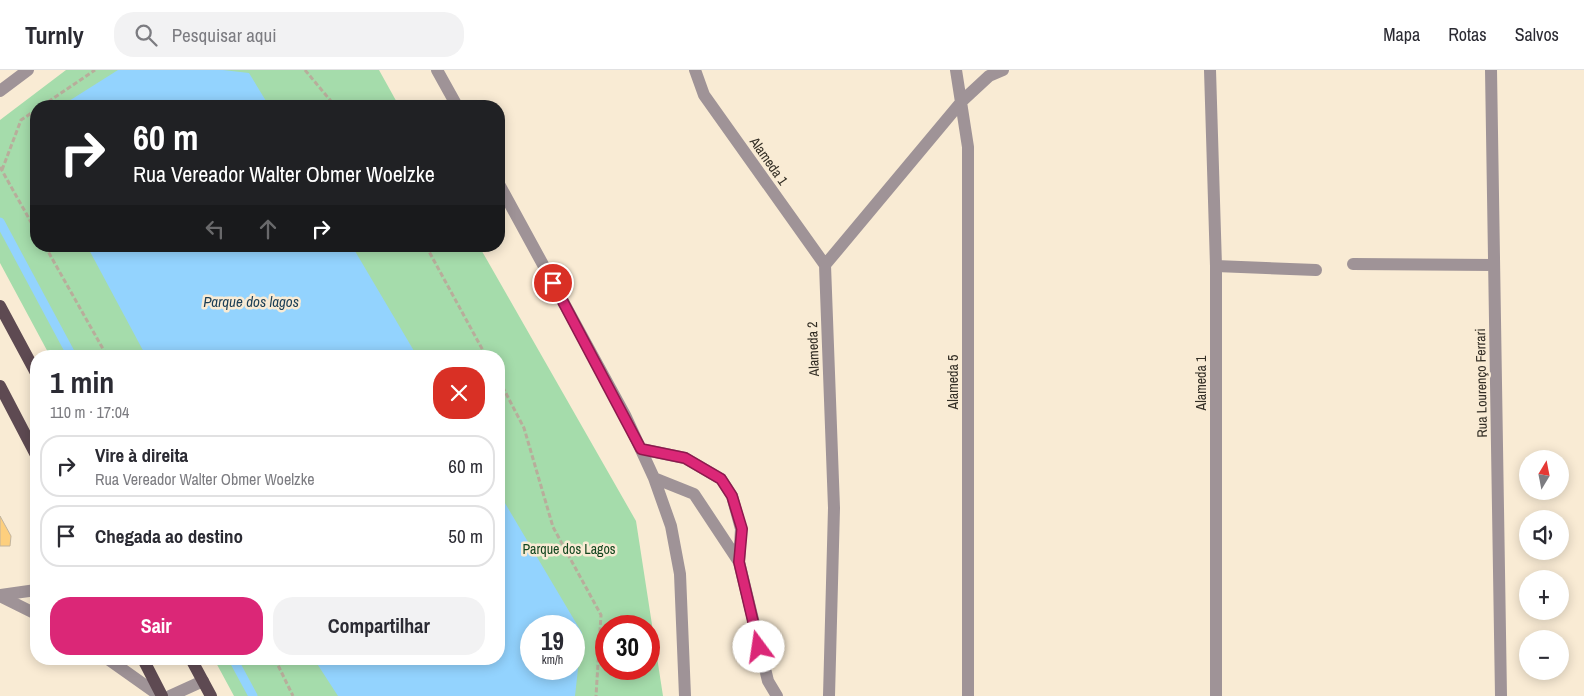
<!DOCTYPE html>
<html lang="pt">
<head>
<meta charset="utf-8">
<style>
	:root { --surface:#fff; --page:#f2f2f3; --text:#2b2b33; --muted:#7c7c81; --line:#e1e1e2; --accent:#db2777 }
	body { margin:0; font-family:"Archivo Narrow",sans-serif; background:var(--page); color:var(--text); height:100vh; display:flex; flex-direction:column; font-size:19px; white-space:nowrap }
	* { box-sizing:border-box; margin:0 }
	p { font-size:16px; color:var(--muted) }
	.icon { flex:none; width:28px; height:28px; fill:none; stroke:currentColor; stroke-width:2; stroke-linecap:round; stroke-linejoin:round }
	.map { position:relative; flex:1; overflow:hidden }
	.details { position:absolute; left:30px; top:280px; width:475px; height:315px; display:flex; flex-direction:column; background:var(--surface); border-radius:20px; box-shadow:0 2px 12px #0003 }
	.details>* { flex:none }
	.hud { position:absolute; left:30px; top:30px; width:475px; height:152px; border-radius:20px; box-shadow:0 2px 12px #0003; background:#202124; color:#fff; overflow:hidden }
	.needle { width:32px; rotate:10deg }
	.fabs { position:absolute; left:1519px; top:380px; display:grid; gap:10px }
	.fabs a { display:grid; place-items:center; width:50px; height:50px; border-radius:50%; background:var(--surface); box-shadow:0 2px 12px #0003; font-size:25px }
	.speed { position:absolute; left:520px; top:545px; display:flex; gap:10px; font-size:25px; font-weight:700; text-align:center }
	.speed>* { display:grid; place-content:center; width:65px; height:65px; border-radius:50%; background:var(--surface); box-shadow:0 2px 12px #0003; line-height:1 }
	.speed small { font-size:12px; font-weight:400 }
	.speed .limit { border:8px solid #d22; background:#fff; color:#111 }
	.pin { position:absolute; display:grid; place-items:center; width:42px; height:42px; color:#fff; margin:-21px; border:2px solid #fff; border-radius:50%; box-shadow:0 1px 5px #0007 }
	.me { position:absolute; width:55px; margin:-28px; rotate:346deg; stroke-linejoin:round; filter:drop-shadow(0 0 4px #0008) }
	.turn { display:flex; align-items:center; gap:18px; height:105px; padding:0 20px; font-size:22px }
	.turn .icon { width:65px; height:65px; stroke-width:2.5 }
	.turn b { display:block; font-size:35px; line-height:42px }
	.lanes { display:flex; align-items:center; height:48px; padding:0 20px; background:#0003; justify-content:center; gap:25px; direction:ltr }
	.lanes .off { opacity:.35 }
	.round { display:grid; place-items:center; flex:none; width:52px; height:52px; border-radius:20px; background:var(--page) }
	.summary { display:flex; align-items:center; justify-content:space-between; height:85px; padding:0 20px }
	h1 { font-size:30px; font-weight:700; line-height:38px }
	.primary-button { display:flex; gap:10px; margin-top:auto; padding:10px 20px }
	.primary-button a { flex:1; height:58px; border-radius:20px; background:var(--accent); color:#fff; font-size:20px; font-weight:700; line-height:58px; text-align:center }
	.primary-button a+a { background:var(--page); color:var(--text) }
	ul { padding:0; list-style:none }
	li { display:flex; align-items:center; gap:15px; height:62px; margin:0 10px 8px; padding:0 10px; border:2px solid var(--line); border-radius:20px }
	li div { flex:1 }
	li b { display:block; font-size:19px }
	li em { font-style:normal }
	header { display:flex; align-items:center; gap:30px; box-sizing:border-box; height:70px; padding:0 25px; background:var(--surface); border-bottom:1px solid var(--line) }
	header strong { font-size:24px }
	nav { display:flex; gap:28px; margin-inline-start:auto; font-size:18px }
	.search { width:350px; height:45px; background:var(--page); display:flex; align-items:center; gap:12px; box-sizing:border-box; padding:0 18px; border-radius:20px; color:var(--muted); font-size:19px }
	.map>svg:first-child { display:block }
	.green { fill:#a5dcab; fill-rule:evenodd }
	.water { fill:#93d3fe; fill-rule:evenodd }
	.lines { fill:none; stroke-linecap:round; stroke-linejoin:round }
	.stream { stroke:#93d3fe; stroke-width:9 }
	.building { fill:#fdcf7e; stroke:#c2b49e }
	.path { stroke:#b8ad9b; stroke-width:3; stroke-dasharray:5 2.5; stroke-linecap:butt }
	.minor { stroke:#9f9397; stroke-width:12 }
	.primary { stroke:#5e4a52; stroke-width:12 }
	.route-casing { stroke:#8e194d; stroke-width:12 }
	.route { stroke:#db2777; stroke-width:9 }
	.labels { text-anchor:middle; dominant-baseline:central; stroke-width:5; stroke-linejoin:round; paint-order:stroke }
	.street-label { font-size:14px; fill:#332e25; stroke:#f9ebd4 }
	.park-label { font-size:14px; fill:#13461f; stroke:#f9ebd4 }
	.water-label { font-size:15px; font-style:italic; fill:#1b3e55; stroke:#f9ebd4 }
</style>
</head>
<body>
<header>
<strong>Turnly</strong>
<div class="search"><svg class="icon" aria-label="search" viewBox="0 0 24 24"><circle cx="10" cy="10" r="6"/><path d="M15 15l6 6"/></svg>Pesquisar aqui</div>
<nav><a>Mapa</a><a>Rotas</a><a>Salvos</a></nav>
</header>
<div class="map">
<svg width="1584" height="626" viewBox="0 0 1584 626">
	<rect width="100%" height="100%" fill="#f9ebd4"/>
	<path class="green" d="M66 0H379L399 36H36V176H479L636 451 663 626H234L214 589H499V286H50L0 193V50ZM531 556H574V599H531ZM606 556H649V599H606Z"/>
	<path class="water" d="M118 0H223L249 3 269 36H61Z
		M87 176H352L417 286H146Z
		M499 423 582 563 575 626H338L314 589H499ZM531 556H574V599H531Z"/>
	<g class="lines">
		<path class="stream" d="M0 152 72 286
			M233 589 253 626"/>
	</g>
	<path class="building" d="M0 446 11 466 10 476H0Z"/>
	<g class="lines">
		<path class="path" d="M305 0 335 36
			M42 36 95 0
			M0 97 36 161
			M2 100 21 50 36 40
			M45 176 107 286
			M426 176 486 286
			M499 310 524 358 553 457 601 545 596 626
			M275 589 293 626"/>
		<path class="minor" d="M437 0 457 36
			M695 0 704 25 825 195
			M956 0 968 77V626
			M1210 0 1216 196V626
			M1491 0 1501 626
			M0 21 28 0
			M499 114 625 345 654 408 671 456 680 504 685 626
			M1353 194 1494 195
			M1216 196 1316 200
			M641 379 685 388 721 409 732 426 741 459 739 492 768 611 777 626
			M654 408 694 424 739 492
			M0 525 36 520
			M0 526 36 544
			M108 589 160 626
			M170 626 203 611
			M829 626 834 438 825 195 962 31 989 6 1003 0"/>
		<path class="primary" d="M0 236 36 303
			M0 316 36 385
			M143 589 162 626
			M191 589 211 626"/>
	</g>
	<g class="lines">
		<g class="route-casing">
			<path id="route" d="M553 213 641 379 685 388 721 409 732 426 742 459 739 492 759 577"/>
		</g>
		<use href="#route" class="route"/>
	</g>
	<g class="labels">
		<g class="street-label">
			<text transform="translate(769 91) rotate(55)">Alameda 1</text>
			<text transform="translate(813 279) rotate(-92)">Alameda 2</text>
			<text transform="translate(953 312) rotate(-90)">Alameda 5</text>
			<text transform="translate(1201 313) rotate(-90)">Alameda 1</text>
			<text transform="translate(1481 313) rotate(-91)">Rua Lourenço Ferrari</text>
		</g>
		<g class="park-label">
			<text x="569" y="479">Parque dos Lagos</text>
		</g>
		<g class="water-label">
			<text x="251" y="231">Parque dos lagos</text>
		</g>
	</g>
</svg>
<div class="fabs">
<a><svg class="needle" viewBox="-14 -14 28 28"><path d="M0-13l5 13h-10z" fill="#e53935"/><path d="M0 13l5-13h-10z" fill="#7c7c81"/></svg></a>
<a><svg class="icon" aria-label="sound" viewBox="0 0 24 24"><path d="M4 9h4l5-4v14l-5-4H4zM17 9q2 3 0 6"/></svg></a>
<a>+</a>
<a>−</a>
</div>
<div class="speed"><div>19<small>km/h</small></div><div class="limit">30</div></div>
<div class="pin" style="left:553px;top:213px;background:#d93025"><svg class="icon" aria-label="arrive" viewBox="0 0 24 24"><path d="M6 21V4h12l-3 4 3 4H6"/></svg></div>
<svg class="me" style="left:759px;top:577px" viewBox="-20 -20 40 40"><circle r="19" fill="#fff"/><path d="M0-13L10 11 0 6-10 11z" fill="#db2777"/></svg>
<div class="hud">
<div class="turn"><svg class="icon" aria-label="right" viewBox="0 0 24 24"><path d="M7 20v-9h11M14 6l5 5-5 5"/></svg><div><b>60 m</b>Rua Vereador Walter Obmer Woelzke</div></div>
<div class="lanes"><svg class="icon off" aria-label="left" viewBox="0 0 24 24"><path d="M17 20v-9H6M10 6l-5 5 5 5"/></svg><svg class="icon off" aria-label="ahead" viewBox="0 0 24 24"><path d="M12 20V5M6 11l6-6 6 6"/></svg><svg class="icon" aria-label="right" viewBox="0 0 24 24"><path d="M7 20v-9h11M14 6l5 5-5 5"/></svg></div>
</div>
<section class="details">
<div class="summary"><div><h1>1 min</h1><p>110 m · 17:04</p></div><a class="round" style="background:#d93025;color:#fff"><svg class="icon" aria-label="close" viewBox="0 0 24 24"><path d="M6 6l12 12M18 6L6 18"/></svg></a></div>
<ul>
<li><svg class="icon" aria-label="right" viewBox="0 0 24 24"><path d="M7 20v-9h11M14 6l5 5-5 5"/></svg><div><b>Vire à direita</b><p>Rua Vereador Walter Obmer Woelzke</p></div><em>60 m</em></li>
<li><svg class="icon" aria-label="arrive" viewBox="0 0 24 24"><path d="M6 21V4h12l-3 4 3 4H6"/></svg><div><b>Chegada ao destino</b></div><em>50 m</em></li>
</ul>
<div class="primary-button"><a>Sair</a><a>Compartilhar</a></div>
</section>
</div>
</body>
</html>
